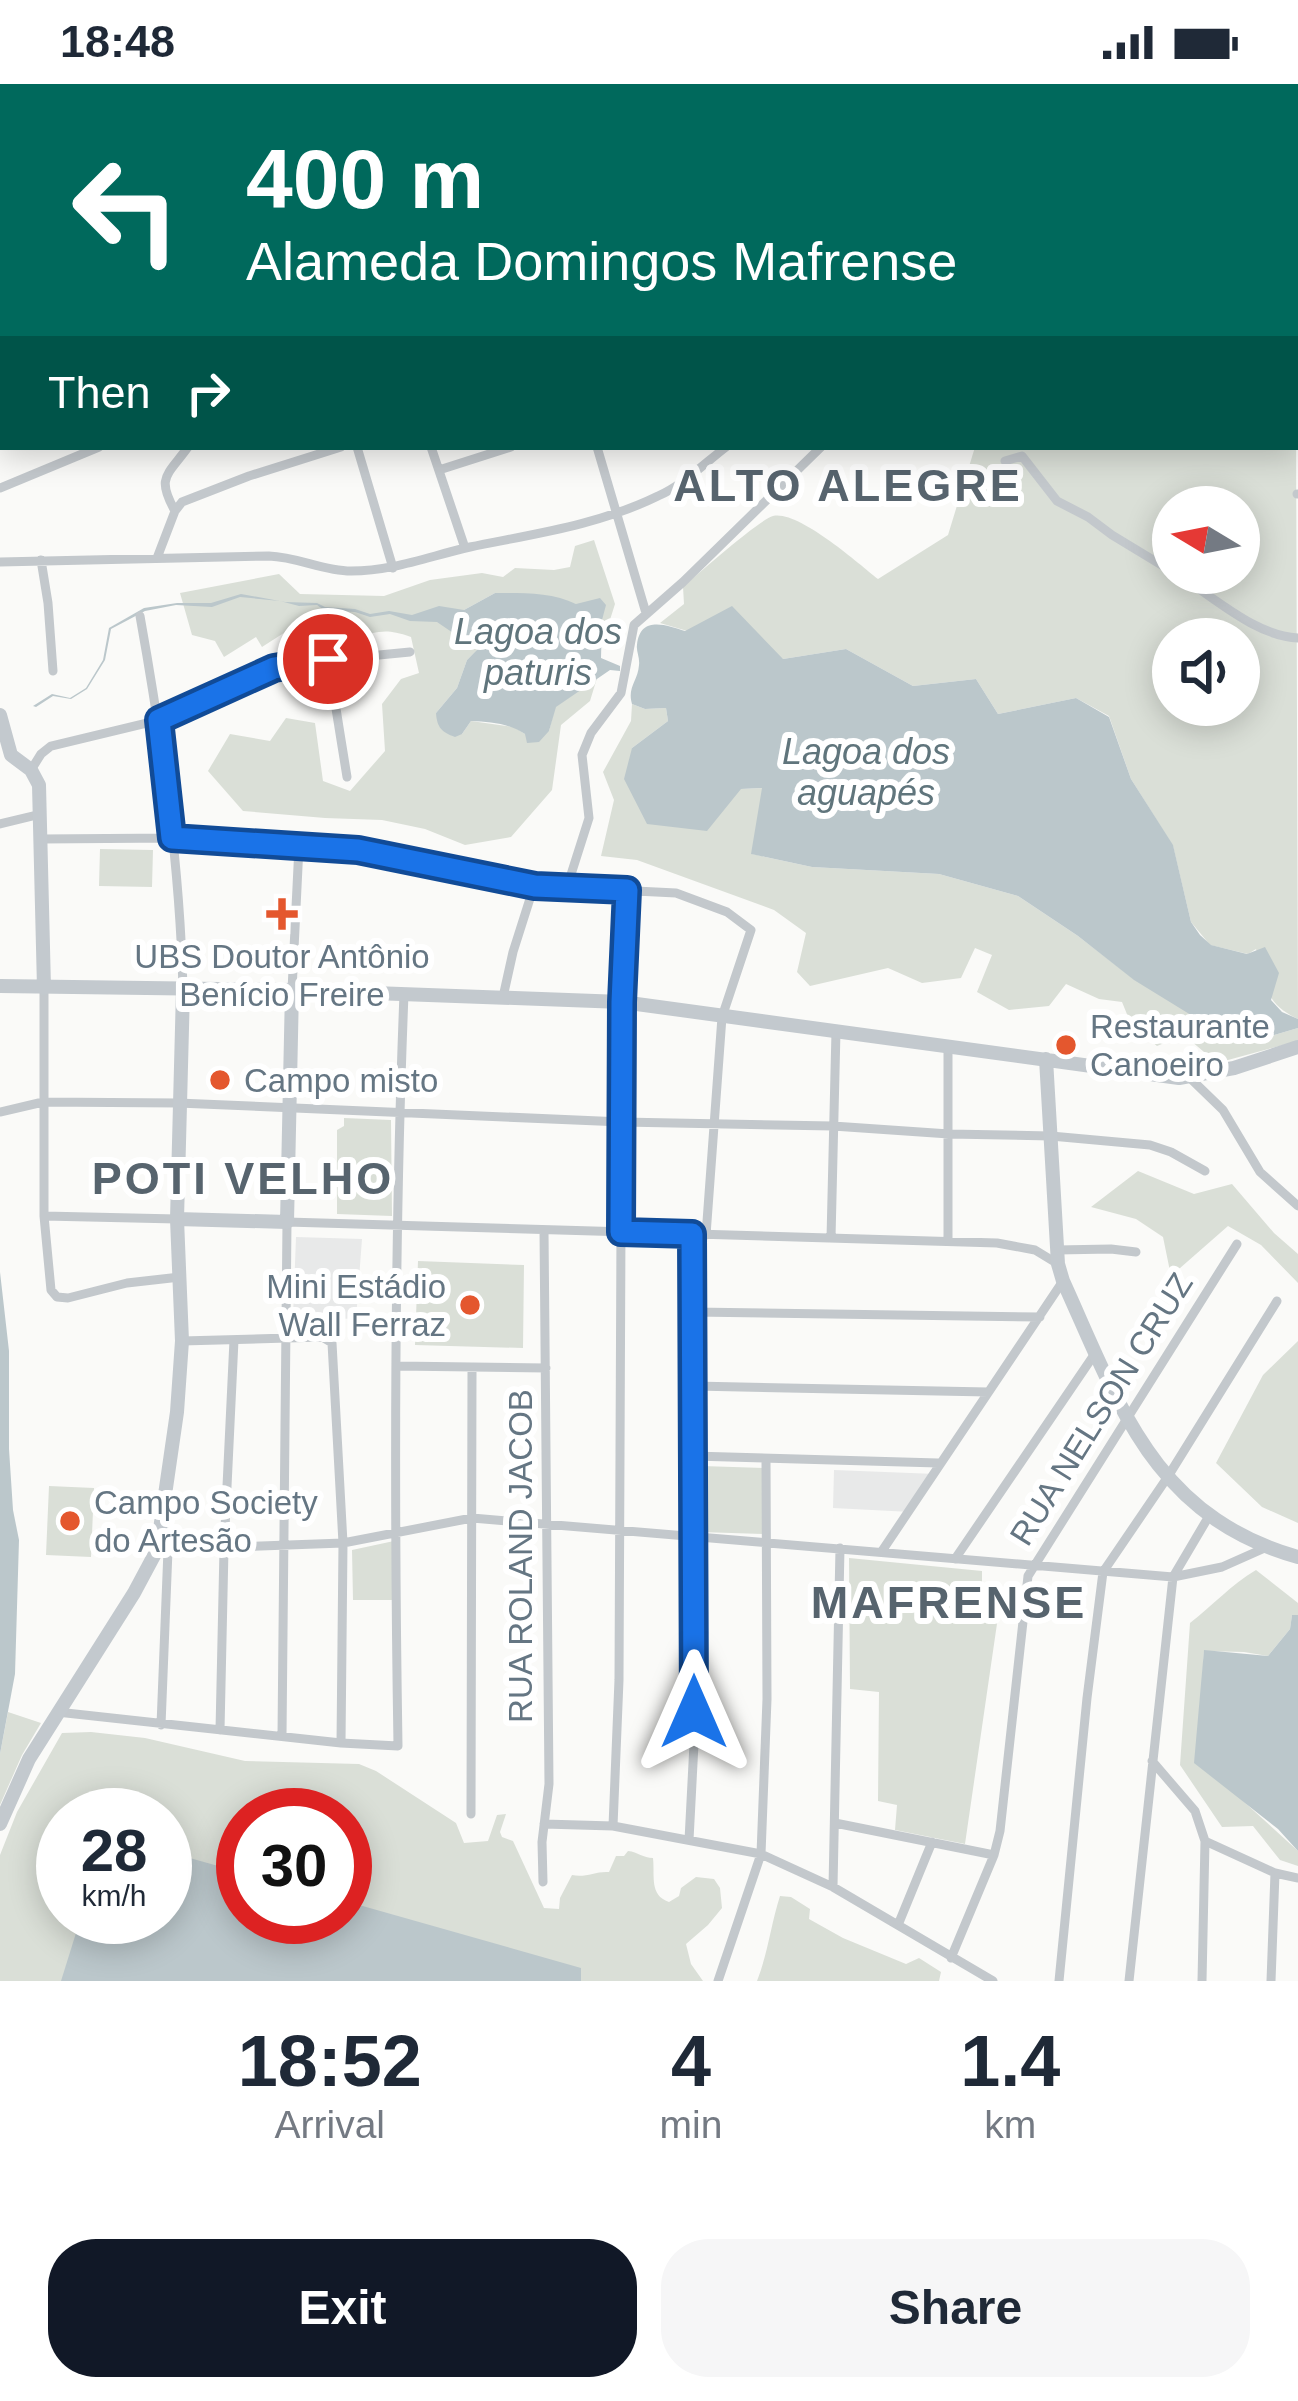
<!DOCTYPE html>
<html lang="en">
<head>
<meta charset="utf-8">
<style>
	:root { --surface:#fff; --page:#f6f6f7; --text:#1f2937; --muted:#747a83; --accent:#111827 }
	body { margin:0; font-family:Helvetica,sans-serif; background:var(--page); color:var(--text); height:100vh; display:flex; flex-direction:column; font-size:45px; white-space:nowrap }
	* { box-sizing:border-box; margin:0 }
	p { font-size:39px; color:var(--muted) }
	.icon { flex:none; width:66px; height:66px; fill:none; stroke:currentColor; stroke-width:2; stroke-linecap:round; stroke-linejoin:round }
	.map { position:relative; height:1897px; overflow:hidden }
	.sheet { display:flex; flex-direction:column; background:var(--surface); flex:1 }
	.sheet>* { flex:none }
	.hud { position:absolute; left:0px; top:0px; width:1299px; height:366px; box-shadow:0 6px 30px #0003; background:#00695c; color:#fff; overflow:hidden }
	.needle { width:78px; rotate:280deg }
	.fabs { position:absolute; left:1152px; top:402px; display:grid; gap:24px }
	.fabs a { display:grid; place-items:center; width:108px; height:108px; border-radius:50%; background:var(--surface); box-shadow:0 6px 30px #0003; font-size:60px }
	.speed { position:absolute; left:36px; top:1704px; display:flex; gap:24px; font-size:60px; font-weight:700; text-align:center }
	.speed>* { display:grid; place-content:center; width:156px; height:156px; border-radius:50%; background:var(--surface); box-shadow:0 6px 30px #0003; line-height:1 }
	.speed small { font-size:30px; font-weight:400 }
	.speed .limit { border:18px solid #d22; background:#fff; color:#111 }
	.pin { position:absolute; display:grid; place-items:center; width:102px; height:102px; color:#fff; margin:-51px; border:6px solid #fff; border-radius:50%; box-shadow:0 3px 12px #0007 }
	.me { position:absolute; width:132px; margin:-66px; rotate:0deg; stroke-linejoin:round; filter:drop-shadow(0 0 9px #0008) }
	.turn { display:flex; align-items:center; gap:42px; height:252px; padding:0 48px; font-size:54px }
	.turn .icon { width:156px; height:156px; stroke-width:2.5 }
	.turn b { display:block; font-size:84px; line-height:102px }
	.then { display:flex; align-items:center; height:114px; padding:0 48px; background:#0003; gap:24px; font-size:45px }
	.eta { display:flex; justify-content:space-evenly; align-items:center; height:204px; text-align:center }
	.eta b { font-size:72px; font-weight:700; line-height:84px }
	.button { display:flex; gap:24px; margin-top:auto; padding:24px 48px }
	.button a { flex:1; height:138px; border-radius:48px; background:var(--accent); color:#fff; font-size:48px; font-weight:700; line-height:138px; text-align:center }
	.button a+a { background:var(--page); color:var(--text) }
	.status { display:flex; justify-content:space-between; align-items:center; height:84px; padding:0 60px; background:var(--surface); direction:ltr }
	.status svg { height:33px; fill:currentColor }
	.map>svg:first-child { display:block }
	.built { fill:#e8e9e9 }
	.green { fill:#dadfd7; fill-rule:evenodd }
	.water { fill:#bbc7cb }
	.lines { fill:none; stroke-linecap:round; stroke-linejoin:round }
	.street { stroke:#c3c8cc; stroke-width:9 }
	.secondary { stroke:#c3c9ce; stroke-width:14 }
	.route-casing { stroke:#114b97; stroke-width:30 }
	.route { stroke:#1a73e8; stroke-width:21 }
	.poi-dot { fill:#e4572e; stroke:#fff; stroke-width:4.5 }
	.labels { text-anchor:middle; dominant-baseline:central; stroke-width:12; stroke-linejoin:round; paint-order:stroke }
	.poi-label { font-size:33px; fill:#657683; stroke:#fff; text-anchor:start }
	.street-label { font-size:33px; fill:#657683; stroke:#fff }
	.water-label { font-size:36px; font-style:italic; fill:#60757c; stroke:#fff }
	.district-label { font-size:45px; font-weight:bold; letter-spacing:3px; fill:#57646e; stroke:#fff }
</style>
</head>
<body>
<div class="status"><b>18:48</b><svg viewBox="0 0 49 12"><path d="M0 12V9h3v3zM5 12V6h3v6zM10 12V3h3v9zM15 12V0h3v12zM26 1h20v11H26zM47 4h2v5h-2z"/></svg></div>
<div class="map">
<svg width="1298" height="1897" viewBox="0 0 1298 1897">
	<rect width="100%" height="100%" fill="#fafaf8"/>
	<path class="built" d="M296 1153 362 1155 356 1235 293 1233Z
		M834 1386 936 1390 911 1428 833 1424Z"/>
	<path class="green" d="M1296 338 1298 935C1263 919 1266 899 1256 865L1248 870 1210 861 1191 838 1173 762 1131 695 1109 632 1076 614 998 630 976 595 913 602 846 565 783 575 660 539 684 520 683 503C699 489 759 436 773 432 798 426 858 479 878 495L948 451 975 363H1296ZM1173 423H1239V489H1173ZM1173 555H1239V621H1173Z
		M594 456 615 520 601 564 602 536 576 520 495 509 464 526 485 559 467 576 457 604 436 629 462 650 471 637 514 643 525 650 549 647 555 623 597 594 590 617 561 641 552 706 511 753 465 761 425 745 382 736 325 734 243 727 208 687 230 650 270 657 286 634 315 639 323 697 350 707 385 667 382 620 401 595 419 589 411 553C380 542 380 551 352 551 335 551 318 544 304 536L262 563 256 553 224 573 215 557 192 551 180 509 279 490 300 510 384 512 430 496 482 489 503 493 515 484 554 486 570 483 575 462Z
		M632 620 645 625 666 624 668 637 632 664 742 705 763 704 752 770 812 783 939 790 1018 812 1078 852 1135 896 1247 959 1298 944V957L1217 979 1184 951 1157 962 1131 940 1122 918 1099 915 1066 900 1049 922 1009 926 977 908 992 871 975 864 961 894 922 899 888 884 810 902 797 888 806 849 774 826 637 776 601 772 614 716 603 688 631 637Z
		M100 765 153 766 152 803 99 802Z
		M344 1034 391 1036 392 1132 337 1130V1046L344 1042Z
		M1138 1087 1194 1110 1232 1100 1274 1149 1298 1170V1199L1261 1161 1228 1142 1171 1192 1163 1153 1136 1135 1091 1123Z
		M418 1177 524 1181 523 1264 415 1261Z
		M1298 1257V1439L1262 1423 1216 1379 1263 1291Z
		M702 1382 765 1384 763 1450 700 1448Z
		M49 1402 94 1404 91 1473 46 1471Z
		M394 1457 393 1516H353L352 1466Z
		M849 1474 982 1487V1516L1000 1519 965 1760 895 1746 897 1721 878 1717 879 1608 850 1605Z
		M1256 1486 1298 1519V1531H1292L1290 1545 1268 1572 1244 1568 1204 1567 1201 1615 1242 1716 1298 1767V1782L1280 1776 1253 1742 1222 1743 1180 1681 1190 1539C1213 1521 1231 1501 1256 1486Z
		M8 1628 41 1639 22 1671 0 1721V1670Z
		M91 1648 145 1654 245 1677 359 1680 376 1687 456 1739 464 1759 488 1757 497 1731 506 1730 500 1748 502 1753 513 1757 544 1824 559 1825 560 1814 572 1791C586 1794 595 1787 609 1788L616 1772H624L628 1767C638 1768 643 1774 653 1774 655 1792 649 1811 669 1818L679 1812 681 1804 696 1793 714 1795 720 1804 722 1824 708 1841 686 1860 691 1880 703 1897H0V1771L17 1728 62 1649ZM63 1731H165V1833H63ZM243 1731H345V1833H243Z
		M780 1812 791 1813 810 1825 809 1835 843 1854 906 1880 919 1874 941 1888 939 1897H757C768 1869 771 1840 780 1812Z"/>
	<path class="water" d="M495 509C521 509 552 508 576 520L600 514 606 521 602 536 601 574 620 582V587L610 586 556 623 549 647 539 658 527 659 525 650C508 639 490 638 471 637L462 650 455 653C442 648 437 644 436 629L457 604 467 576 484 559 478 552 459 553 437 538 410 537 390 530 370 533 355 528 324 526 317 521 299 522 280 517 240 513 212 523 176 521 145 527 111 545 105 576 87 605 71 615 53 612 36 623 33 622 52 610 70 614 86 604 103 576 109 544 144 524 177 519H211L241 510 285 518 317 519 325 523 355 525 370 530 389 527 412 531 439 522 464 526Z
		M732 522 783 575 846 565 913 602 976 595 998 630 1076 614 1109 633 1131 695 1173 761 1191 838 1200 851 1211 861 1247 870 1265 863 1279 889 1271 916 1282 928 1298 935V944L1247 959 1230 955 1134 896 1078 852 1018 812 939 790 812 783 751 770 762 704 741 705 707 747 647 740 624 695 632 664 668 637 666 624 645 625 632 620C627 603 638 597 639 581 640 574 636 567 637 561 640 531 666 541 685 547Z
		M0 1188 9 1267V1365L13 1426 19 1456 15 1590 0 1670Z
		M1292 1531H1298V1767L1278 1745 1194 1679 1204 1566 1268 1572 1290 1545Z
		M165 1767 243 1789V1833H345V1817L581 1884V1897H61L81 1833H165Z"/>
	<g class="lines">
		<path class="street" d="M143 0 144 3
			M231 0V3
			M372 0 373 3
			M1054 0 1055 3
			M1229 0 1230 3
			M87 3 93 0
			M448 3 453 0
			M658 3 660 0
			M719 3 720 0
			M784 3 785 0
			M848 3 850 0
			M0 40 3 38
			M0 105 3 108
			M1296 115 1298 114
			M0 211 3 213
			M1296 266 1298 265
			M0 274 3 273
			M0 339 3 338
			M357 363 393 484
			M431 363 465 464
			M597 363 646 529
			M1005 377 1022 372 1057 417 1088 433 1112 451 1173 488
			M439 386 511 363
			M0 404 99 363
			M1297 410H1298
			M175 427C156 393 167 392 188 363
			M157 474 175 427 182 418 249 392 341 363
			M41 476 48 519 53 587
			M0 478 269 472C298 473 323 487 351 487 393 487 430 472 470 463 533 450 599 441 658 412 683 401 705 379 726 363
			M1175 489C1212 511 1254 552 1298 554
			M140 532C162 655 180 781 183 906
			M328 575 347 693
			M31 686 41 670 51 662 159 636 286 580 410 568
			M0 740 41 730
			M42 755 172 754 358 766 534 802 676 809 727 828 751 846 722 933 706 1151
			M567 803 589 734 582 671 591 649 621 609 634 541 683 498 821 363
			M44 904V1132L51 1206 57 1213 68 1214 127 1199 180 1193
			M292 906 299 762
			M503 913 513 868 534 802
			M1190 994 1223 1026 1260 1088 1298 1122
			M0 1028 43 1018 178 1019 622 1038 833 1042 949 1050 1051 1052 1150 1061 1171 1068 1205 1087
			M44 1132 177 1135
			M831 1154 836 947
			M948 1157V963
			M1057 1166 1111 1165 1136 1168
			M694 1228 1040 1233
			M182 1257 322 1253 332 1259 343 1459 341 1659
			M397 1282 546 1284
			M694 1302 988 1308
			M693 1372 938 1379
			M157 1466 343 1459 472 1434 1173 1493 1222 1483 1267 1463
			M882 1467 1063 1197
			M955 1475 1096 1268
			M57 1628 341 1659 398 1662C394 1412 394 1161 404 910
			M161 1641 168 1466
			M220 1646 224 1465 234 1256
			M282 1652 287 1138 997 1159 1035 1166 1058 1180
			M1152 1677 1195 1727 1205 1757 1202 1897
			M471 1730 472 1283
			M835 1739 994 1771
			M544 1740 613 1742 761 1770 833 1803 993 1897
			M613 1742 619 1596 622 918 627 806
			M689 1756 694 1660 692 1151
			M1205 1757 1275 1789 1298 1794
			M543 1798 542 1758 549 1700 544 1146
			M833 1803 840 1464
			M898 1841 932 1758
			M951 1874 994 1771 1000 1747 1028 1492 1237 1160
			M718 1897 761 1770 767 1615 766 1375
			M1059 1897 1087 1614 1103 1488 1167 1394 1277 1217
			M1129 1897 1173 1493 1209 1432
			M1271 1897 1275 1789"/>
		<path class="secondary" d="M306 0 307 3
			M617 0 640 3
			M952 0 953 3
			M910 3 911 0
			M924 3V0
			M1175 3 1185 0
			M0 631 11 671 31 686 39 701 44 904
			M0 902 292 906 622 918 1179 994 1234 984 1298 963
			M1046 975 1058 1180 1063 1197C1119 1320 1153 1432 1298 1473
			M177 1135 287 1138 292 906
			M0 1740 29 1675 134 1509 157 1466 177 1328 182 1257 177 1135 183 906"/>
	</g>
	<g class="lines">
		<g class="route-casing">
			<path id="route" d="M328 575 274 584 159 636 172 754 358 766 535 802 627 806 622 918 621 1148 692 1150 694 1628"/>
		</g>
		<use href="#route" class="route"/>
	</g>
	<g class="poi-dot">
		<path d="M276 812h12v12h12v12h-12v12h-12v-12h-12v-12h12z"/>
		<circle cx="1066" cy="961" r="12"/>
		<circle cx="220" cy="996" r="12"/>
		<circle cx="470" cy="1221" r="12"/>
		<circle cx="70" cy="1437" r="12"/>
	</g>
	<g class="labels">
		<g class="poi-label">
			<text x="282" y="872" text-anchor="middle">UBS Doutor Antônio<tspan x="282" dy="38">Benício Freire</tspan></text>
			<text x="1090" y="942">Restaurante<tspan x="1090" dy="38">Canoeiro</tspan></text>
			<text x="244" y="996">Campo misto</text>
			<text x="446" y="1202" text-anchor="end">Mini Estádio<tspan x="446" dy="38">Wall Ferraz</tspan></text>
			<text x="94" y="1418">Campo Society<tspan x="94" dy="38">do Artesão</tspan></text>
		</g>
		<g class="street-label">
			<text transform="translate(1101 1325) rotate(-58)">RUA NELSON CRUZ</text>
			<text transform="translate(520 1472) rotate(-90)">RUA ROLAND JACOB</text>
		</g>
		<g class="water-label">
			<text x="538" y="547">Lagoa dos<tspan x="538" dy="41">paturis</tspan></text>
			<text x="866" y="667">Lagoa dos<tspan x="866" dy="41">aguapés</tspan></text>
		</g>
		<g class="district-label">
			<text x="848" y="401">ALTO ALEGRE</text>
			<text x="243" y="1094">POTI VELHO</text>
			<text x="949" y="1518">MAFRENSE</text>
		</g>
	</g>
</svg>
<div class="fabs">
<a><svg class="needle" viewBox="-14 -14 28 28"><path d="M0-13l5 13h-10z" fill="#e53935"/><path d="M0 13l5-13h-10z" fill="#747a83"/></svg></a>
<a><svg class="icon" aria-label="sound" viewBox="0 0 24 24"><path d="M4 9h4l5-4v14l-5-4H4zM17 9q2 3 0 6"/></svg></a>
</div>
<div class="speed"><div>28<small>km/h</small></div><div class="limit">30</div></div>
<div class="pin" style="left:328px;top:575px;background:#d93025"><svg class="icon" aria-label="arrive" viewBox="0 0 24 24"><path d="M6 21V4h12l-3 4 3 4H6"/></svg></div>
<svg class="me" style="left:694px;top:1628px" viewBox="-20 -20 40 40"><path d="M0-17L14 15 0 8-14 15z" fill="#1a73e8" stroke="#fff" stroke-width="4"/></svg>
<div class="hud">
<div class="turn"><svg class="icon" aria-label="left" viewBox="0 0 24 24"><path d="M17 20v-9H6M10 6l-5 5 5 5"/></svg><div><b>400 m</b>Alameda Domingos Mafrense</div></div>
<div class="then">Then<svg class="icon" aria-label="right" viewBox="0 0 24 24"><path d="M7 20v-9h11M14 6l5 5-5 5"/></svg></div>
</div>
</div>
<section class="sheet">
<div class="eta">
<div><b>18:52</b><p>Arrival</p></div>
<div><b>4</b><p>min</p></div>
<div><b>1.4</b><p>km</p></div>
</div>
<div class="button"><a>Exit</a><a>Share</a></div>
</section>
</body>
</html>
